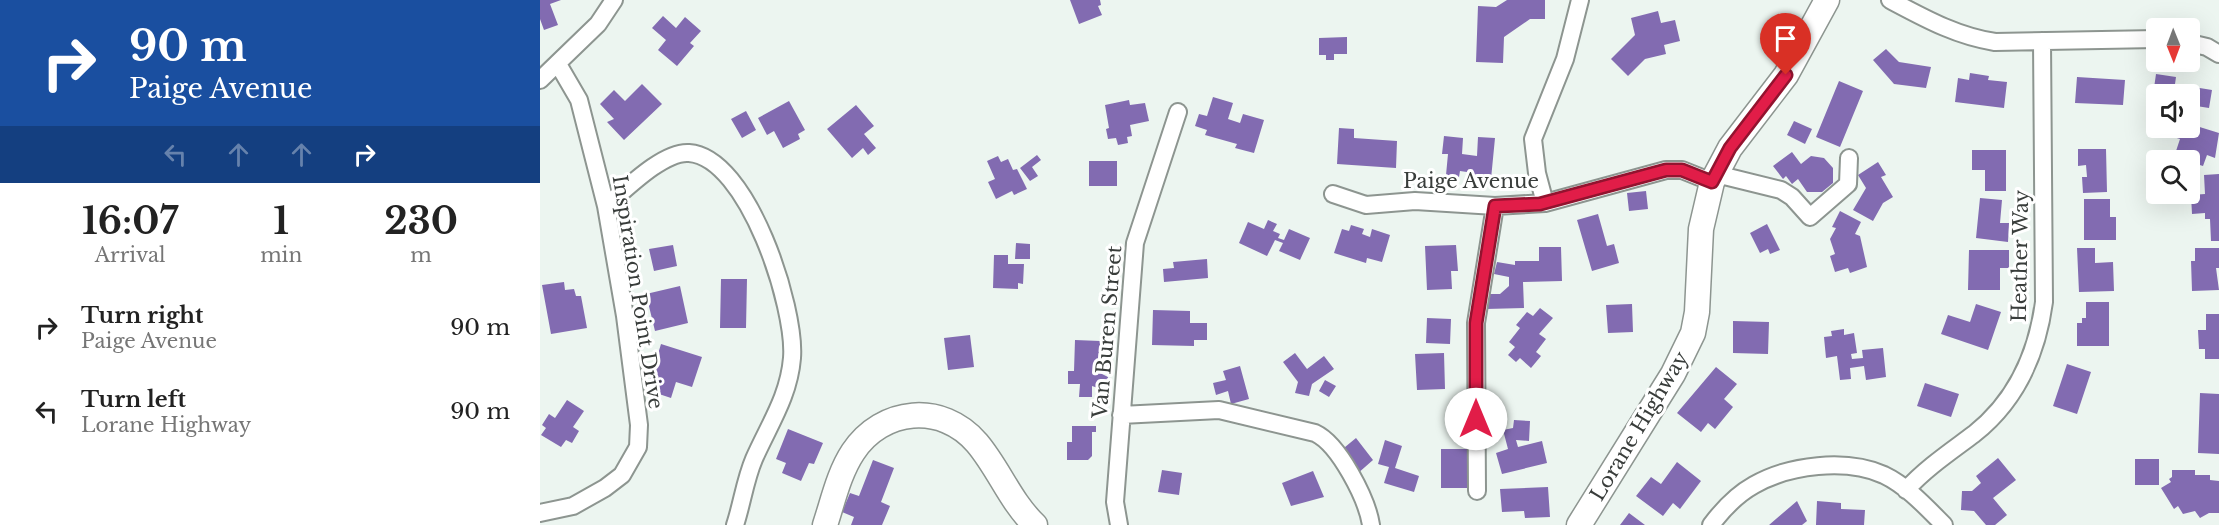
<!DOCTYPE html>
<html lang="en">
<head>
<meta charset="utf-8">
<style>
	:root { --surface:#fff; --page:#f6f6f6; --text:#222; --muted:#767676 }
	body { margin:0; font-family:"Libre Baskerville",serif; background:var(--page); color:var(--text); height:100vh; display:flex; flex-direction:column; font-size:22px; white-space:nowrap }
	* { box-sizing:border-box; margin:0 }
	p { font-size:20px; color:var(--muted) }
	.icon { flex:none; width:33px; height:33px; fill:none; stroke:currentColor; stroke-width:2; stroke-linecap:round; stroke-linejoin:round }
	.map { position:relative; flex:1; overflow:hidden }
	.details { display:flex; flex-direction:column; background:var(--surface); width:540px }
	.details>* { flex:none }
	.top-card { background:#1a4fa0; color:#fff; overflow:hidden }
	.needle { width:39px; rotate:179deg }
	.tools { position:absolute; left:1606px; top:18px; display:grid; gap:12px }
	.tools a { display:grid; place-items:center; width:54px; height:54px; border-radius:6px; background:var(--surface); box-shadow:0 6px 24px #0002; font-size:30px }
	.pin { position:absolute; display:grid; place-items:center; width:51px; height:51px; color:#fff; margin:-62px -26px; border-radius:50% 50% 50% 0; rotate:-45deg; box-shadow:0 0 6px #0007 }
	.pin .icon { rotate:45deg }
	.me { position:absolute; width:66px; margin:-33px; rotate:0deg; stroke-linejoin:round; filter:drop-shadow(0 0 4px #0008) }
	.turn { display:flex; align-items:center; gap:21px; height:126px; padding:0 30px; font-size:27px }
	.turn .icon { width:78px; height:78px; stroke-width:2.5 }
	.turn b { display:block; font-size:42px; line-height:51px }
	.lanes { display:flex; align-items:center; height:57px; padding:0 30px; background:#0003; justify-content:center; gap:30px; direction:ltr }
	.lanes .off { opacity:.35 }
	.eta { display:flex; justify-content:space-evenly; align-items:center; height:102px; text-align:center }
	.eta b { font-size:36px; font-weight:800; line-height:42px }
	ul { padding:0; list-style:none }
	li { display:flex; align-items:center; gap:18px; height:84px; padding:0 30px }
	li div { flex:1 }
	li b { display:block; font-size:22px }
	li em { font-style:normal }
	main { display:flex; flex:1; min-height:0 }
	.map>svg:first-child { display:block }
	.building { fill:#826bb1 }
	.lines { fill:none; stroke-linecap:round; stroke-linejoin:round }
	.street-casing { stroke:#8d9590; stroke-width:20 }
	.secondary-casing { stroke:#8d9590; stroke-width:27 }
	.street { stroke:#fff; stroke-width:16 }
	.secondary { stroke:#fff; stroke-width:24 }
	.route-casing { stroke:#92132f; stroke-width:15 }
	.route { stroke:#e11d48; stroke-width:10 }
	.labels { text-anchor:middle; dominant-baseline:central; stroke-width:6; stroke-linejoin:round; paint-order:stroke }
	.street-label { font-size:20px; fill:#393d3b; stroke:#fff }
</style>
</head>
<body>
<main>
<section class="details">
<div class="top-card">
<div class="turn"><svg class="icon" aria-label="right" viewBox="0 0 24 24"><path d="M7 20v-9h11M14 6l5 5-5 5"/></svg><div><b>90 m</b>Paige Avenue</div></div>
<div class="lanes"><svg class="icon off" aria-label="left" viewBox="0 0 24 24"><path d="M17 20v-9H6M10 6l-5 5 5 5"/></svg><svg class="icon off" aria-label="ahead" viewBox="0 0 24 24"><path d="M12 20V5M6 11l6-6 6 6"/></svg><svg class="icon off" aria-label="ahead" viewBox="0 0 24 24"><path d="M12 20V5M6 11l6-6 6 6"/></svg><svg class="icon" aria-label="right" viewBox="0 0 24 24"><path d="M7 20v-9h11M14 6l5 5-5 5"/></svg></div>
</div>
<div class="eta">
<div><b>16:07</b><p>Arrival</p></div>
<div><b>1</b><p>min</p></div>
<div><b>230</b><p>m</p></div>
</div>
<ul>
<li><svg class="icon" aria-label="right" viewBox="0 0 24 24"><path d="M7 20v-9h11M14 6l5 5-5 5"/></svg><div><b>Turn right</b><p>Paige Avenue</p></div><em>90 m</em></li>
<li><svg class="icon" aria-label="left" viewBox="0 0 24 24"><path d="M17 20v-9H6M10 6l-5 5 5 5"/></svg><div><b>Turn left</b><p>Lorane Highway</p></div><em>90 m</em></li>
</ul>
</section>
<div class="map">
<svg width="1679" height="525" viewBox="0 0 1679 525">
	<rect width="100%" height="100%" fill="#ecf5f0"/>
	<path class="building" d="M0 0H21L10 4 18 25 4 30 0 19Z
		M530 0H560L561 5 558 6 562 15 539 24Z
		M967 0H1005V19H990L964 37 963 63 936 62 938 6 956 7Z
		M1118 11 1121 23 1135 20 1140 41 1124 45 1126 54 1105 59 1088 76 1071 59 1095 35 1091 18Z
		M123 16 136 28 145 17 161 31 150 43 154 46 137 66 118 50 126 40 112 28Z
		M807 37V54H794V60H786V55H779V38Z
		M1346 49 1359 62 1391 67 1386 88 1354 84 1333 60Z
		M1430 73 1449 76 1448 80 1467 82 1464 108 1415 102 1418 78 1429 80Z
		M1616 74 1636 77 1635 84 1672 90 1669 108 1650 105V94H1617V110L1611 109Z
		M1537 77 1585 80 1583 105 1535 103Z
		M1299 81 1323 91 1300 147 1276 137Z
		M102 84 122 104 84 140 67 122 74 119 60 104 74 90 85 101Z
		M673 97 693 103 688 119 700 123 703 114 724 120 714 153 695 148 697 144 665 135 667 130 655 126 659 114 667 116Z
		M589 100 590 105 605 103 609 121 590 125 592 136 587 137 588 143 578 145 576 138 568 139 566 129 569 128 565 105Z
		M249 101 265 130 258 134 260 139 243 148 234 131 227 135 218 118Z
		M316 105 334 126 324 134 336 148 328 155 323 148 312 158 287 129Z
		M206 111 216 130 202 138 191 119Z
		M1254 121 1272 129 1265 144 1247 135Z
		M1650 124 1679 133 1675 158 1667 155 1663 166 1634 157 1640 139 1627 135 1629 128H1650Z
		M799 128 814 129V138L857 141 856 168 797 164Z
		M904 136 923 138 922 154 937 156 938 137 955 138 951 179 933 177 934 173 920 171 919 177 906 175 908 154H902Z
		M1538 149H1566L1567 192 1543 193 1542 177H1547L1546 165 1538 166Z
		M1432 150H1466V191H1445V170H1432Z
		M1252 152 1261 164 1271 156 1284 158 1293 168V183L1282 192H1267L1258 179 1252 184 1246 176 1243 179 1233 166Z
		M497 155 501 160 492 167 498 176 490 181 480 168Z
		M458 156 461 162 468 159 473 170 477 169 487 189 474 195 472 191 456 199 448 182 455 179 447 161Z
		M549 161H577V186H549Z
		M1338 162 1346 175 1341 177 1353 197 1343 203 1333 221 1313 210 1326 188 1318 175Z
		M1679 174V241H1671L1670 219H1665V213L1652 214 1651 195 1665 194 1664 175Z
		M1106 191 1108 209 1089 211 1087 193Z
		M1440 198 1462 200 1460 223H1469L1468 242 1436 238Z
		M1544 199H1570V217H1576V240H1544Z
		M1300 211 1321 222 1315 234 1320 236 1327 267 1310 273 1308 268 1295 272 1290 256 1295 254 1290 239 1296 228 1292 227Z
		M1058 214 1067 246 1074 244 1079 263 1052 271 1037 220Z
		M728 220 737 224 733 231 740 234 738 238 744 240 749 229 770 238 760 260 739 251 743 243 735 240 727 256 699 243 708 222 724 229Z
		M1227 224 1240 250 1230 254 1228 249 1220 253 1210 233Z
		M811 225 824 229 822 234 830 237 832 229 850 235 842 262 827 258 826 263 794 253 802 229 809 231Z
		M476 243 490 244V259H475Z
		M133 245 137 266 114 271 109 249Z
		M916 245 918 271H911L912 289 887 290 885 246Z
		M999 247H1021L1022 281 983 282 984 308 946 309V294H960L969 286V277L954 274 957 262 975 265V261H999Z
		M1537 248H1555V263L1573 262 1574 291 1539 292Z
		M1655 248H1679V268H1676L1679 290 1652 291 1651 261H1655Z
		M1429 250H1469V268H1460V290H1428Z
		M454 255H468V264H484L483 284 478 283V289L453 288Z
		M667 259 668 278 624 282 623 269 634 268 633 262Z
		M181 279H207L206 328H180Z
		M24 282 25 290 34 289 36 296H41L47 328 11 334 2 285Z
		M140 286 148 323 115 331 106 294Z
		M1546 302H1569V346H1537V323H1542V318H1546Z
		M1092 304 1093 332 1068 333 1066 305Z
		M1436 304 1461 312 1448 350 1401 334 1408 315 1430 322Z
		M1000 308 1013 318 999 334 1006 339 996 352 1001 356 991 368 980 358 976 362 968 355 975 347 969 342 980 328 976 325 987 312 993 316Z
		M613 310 650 311V323H667V340H654V346L612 345Z
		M1666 314H1679V359H1665V349H1659L1658 330H1666Z
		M887 318 911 319 910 344 886 343Z
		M1193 321 1229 322 1228 354 1193 353Z
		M1304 329V335L1314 333 1317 353 1311 354 1312 359 1323 358 1322 350 1343 348 1346 377 1326 380 1324 366 1310 368 1311 379 1300 380 1297 356 1286 358 1284 337 1292 336 1291 331Z
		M430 335 434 367 408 370 404 338Z
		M535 340 560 341V349L569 350 568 366 558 369V372L568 377 567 391 552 386V397H539L540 384H528V371H534Z
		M121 344 162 357 152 387 136 382 131 398 107 390Z
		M755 353 767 369 784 356 794 369 772 384 769 396 755 393 758 382 743 362Z
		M904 353 905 389 877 390 875 354Z
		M1527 364 1551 372 1537 414 1513 406Z
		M700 366 709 399 691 404 688 391 676 395 673 383 686 380 683 371Z
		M1176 367 1197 384 1184 399 1193 407 1175 429 1168 423 1161 432 1137 413Z
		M785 380 796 386 789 397 779 391Z
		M1385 383 1419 394 1411 417 1377 406Z
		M1660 393 1679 394V454L1658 453Z
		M27 400 44 411 33 427 39 431 32 443 26 440 21 447 1 435 6 428 2 425 9 414 15 418Z
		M974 420 990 421 989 441 976 440 978 447 1002 441 1007 463 962 474 956 453 968 449 963 430 973 428Z
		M532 426H556V432H552V456L548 460H527V442H532Z
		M248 429 283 443 274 464 269 463 261 481 242 473 246 463 236 459Z
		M816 438 833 460 817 474 799 452Z
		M845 440 862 446 855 468 879 476 874 492 844 483 849 467 838 464Z
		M901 449H927V488H901Z
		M1458 458 1476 480 1453 498 1467 515 1455 525H1446L1434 511 1421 510 1422 491H1432L1441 483 1436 476Z
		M1595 459H1619V485H1595Z
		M333 460 354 468 341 502 350 506 342 525H311L314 517 302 512 310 493 319 496Z
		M1137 462 1161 481 1140 509 1133 503 1123 516 1096 496 1111 477 1121 484Z
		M622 470 642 473 639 495 618 492Z
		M1632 470H1655V475H1670V480L1679 481V513H1669L1660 518 1655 511 1643 514 1638 506 1634 509 1621 488 1631 482 1629 479 1632 477Z
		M773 471 784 497 751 506 742 483Z
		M1008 487 1010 517 985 518 984 511 962 512 960 489Z
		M1257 501 1267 521 1262 525H1229Z
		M1277 501 1301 503V509L1325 510 1324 525H1276Z
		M1089 513 1105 525H1080Z"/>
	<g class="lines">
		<g class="street-casing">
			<path id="street" d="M1350 0C1384 18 1416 36 1455 42L1617 39
				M1650 43 1667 47 1679 54
				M0 80 58 24 74 0
				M1176 174 1241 190 1252 197 1270 217 1308 184 1309 158
				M793 194 826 205 875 201 955 206 1005 203 1126 170H1142L1172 182
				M1005 203 997 173 993 139 1025 59 1040 0
				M66 206C85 190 123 151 149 153 208 157 256 308 252 358 249 396 229 425 214 459 205 480 202 504 195 525
				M581 415 679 410 775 433C799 444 827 499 831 525
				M1366 490C1386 468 1410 452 1434 434 1477 400 1497 354 1504 302L1502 41
				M937 491 936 323 955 206
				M0 513 33 506 65 488 82 475 98 447 99 425 85 316 66 206 39 100 18 64
				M579 525 575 502 595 243 638 112
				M1171 525C1183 509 1196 495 1214 485 1249 465 1306 458 1344 475 1367 486 1386 507 1404 525"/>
		</g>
		<g class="secondary-casing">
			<path id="secondary" d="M285 525C293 501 299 473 313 452 342 408 402 402 437 443 459 469 470 501 495 525
				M1039 525 1133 374 1153 333 1157 312 1161 229 1172 182 1190 148 1246 75 1287 0"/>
		</g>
		<use href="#street" class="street"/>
		<use href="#secondary" class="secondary"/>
	</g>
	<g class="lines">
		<g class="route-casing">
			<path id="route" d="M936 419V323L955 206 1000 204 1126 170H1142L1172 182 1190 148 1246 75"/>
		</g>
		<use href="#route" class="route"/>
	</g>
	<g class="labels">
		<g class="street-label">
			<text x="931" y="181">Paige Avenue</text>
			<text transform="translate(1480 256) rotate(-89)">Heather Way</text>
			<text transform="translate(98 292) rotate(81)">Inspiration Point Drive</text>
			<text transform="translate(567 332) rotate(-85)">Van Buren Street</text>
			<text transform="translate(1099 426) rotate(-59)">Lorane Highway</text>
		</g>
	</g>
</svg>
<div class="tools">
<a><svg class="needle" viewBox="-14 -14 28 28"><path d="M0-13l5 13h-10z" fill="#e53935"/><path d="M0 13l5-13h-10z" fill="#767676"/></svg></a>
<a><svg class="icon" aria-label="sound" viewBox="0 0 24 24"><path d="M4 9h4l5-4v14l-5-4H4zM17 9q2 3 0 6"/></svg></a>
<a><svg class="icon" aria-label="search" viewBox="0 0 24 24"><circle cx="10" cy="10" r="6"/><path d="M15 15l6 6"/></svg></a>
</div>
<div class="pin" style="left:1246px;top:75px;background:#d93025"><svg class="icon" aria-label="arrive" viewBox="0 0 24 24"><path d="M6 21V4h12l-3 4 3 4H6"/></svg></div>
<svg class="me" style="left:936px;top:419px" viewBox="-20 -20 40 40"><circle r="19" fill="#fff"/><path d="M0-13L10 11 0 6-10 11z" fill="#e11d48"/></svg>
</div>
</main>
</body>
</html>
